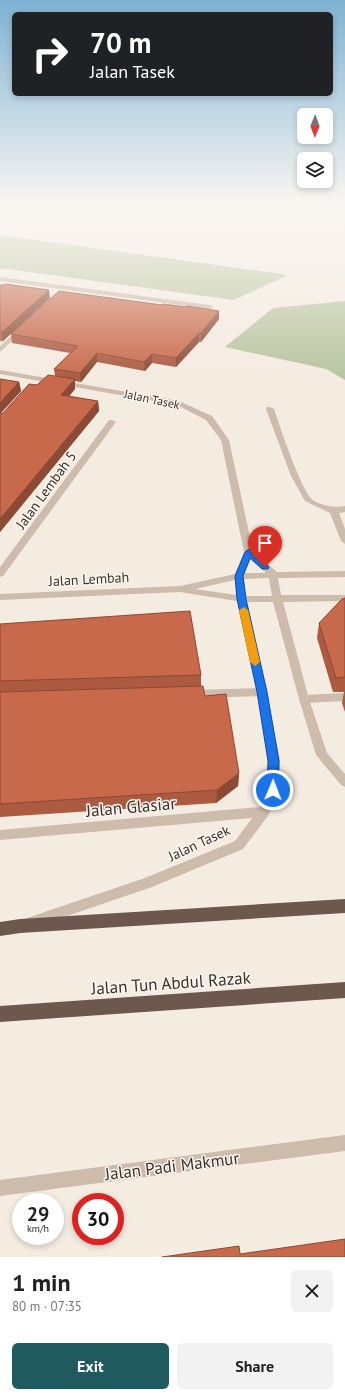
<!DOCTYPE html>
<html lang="en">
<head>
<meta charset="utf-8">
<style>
	:root { --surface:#fff; --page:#f2f2f2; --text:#202124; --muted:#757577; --accent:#1f5a5e }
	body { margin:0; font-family:"PT Sans",sans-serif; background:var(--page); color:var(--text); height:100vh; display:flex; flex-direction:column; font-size:15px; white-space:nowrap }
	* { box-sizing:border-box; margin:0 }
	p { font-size:13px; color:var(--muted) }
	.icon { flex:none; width:22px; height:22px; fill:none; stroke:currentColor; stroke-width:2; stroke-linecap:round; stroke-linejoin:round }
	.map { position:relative; height:1257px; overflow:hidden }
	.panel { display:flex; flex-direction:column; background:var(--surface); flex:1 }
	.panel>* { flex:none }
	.hud { position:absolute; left:12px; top:12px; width:321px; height:84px; border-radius:6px; box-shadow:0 2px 6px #0003; background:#202124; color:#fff; overflow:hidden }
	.needle { width:26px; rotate:181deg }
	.controls { position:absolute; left:297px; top:108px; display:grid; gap:8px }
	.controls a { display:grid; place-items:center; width:36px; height:36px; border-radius:6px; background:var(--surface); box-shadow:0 2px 6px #0003; font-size:20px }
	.speed { position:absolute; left:12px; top:1193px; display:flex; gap:8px; font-size:20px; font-weight:700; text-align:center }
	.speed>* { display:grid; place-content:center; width:52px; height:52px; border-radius:50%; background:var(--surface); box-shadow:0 2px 6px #0003; line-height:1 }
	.speed small { font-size:10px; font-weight:400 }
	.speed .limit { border:6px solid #d22; background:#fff; color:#111 }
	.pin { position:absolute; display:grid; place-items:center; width:34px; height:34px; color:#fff; margin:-41px -17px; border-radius:50% 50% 50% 0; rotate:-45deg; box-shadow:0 0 4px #0007 }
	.pin .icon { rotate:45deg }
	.me { position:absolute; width:44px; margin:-22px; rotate:1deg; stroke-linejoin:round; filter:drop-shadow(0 0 3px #0008) }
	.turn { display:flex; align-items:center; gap:14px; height:84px; padding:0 12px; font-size:18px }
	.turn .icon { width:52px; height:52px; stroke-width:2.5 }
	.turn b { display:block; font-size:28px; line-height:34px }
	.round { display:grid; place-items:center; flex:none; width:42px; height:42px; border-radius:6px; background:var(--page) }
	.overview { display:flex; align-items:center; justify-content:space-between; height:68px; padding:0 12px }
	h1 { font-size:24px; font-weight:600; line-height:30px }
	.primary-button { display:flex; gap:8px; margin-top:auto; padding:8px 12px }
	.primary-button a { flex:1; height:46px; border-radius:6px; background:var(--accent); color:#fff; font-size:16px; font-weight:600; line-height:46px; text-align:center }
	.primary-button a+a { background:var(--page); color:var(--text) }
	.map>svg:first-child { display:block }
	.green { fill:#b8c4a0 }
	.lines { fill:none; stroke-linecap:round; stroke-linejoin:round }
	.service { fill:#cdbbac; fill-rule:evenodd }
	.minor { fill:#cdbbac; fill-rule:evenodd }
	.trunk { fill:#6c584f; fill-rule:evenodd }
	.wall { fill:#ac5a40 }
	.shaded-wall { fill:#8c4a34 }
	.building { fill:#c8694b; stroke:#8c4a34 }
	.route { fill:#1a73e8; stroke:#114b97 }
	.slow { fill:#f59e0b }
	.labels { text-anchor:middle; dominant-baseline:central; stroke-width:3; stroke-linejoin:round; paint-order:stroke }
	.far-street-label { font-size:12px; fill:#3b302b; stroke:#fbf5ee }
	.street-label { font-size:14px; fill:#3b302b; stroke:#fbf5ee }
	.near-street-label { font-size:17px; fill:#3b302b; stroke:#fbf5ee }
</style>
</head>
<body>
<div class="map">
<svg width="345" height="1257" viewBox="0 0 345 1257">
	<rect width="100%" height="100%" fill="#f4ebe1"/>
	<path class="green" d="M0 235 288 275 234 300 0 268Z
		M345 301V380L326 369 225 347 273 308Z"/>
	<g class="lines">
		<path class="service" d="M267 407H270L274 409C280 426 301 491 313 500 321 506 335 508 345 506V512L339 513 345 529V544L341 541 330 513 305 501 291 476 266 409Z
			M262 688 266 689 267 692 266 695 262 696 192 698 188 697 187 694 188 691 192 690Z
			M345 693V701L304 703 300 702 299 699 300 696 304 695Z"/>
		<path class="minor" d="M0 277 210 305 213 307 210 309 0 281Z
			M20 328 25 329 0 352V346Z
			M0 370 179 401 212 416 229 440 253 551 277 572 345 571V577L278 578 281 595H345V601L283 602 309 699 327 753 345 774V787L341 785 316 755 299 699 273 602H247L267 692 280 761 279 790 268 816 243 849 152 887 32 928 27 926 25 922 27 918 145 878 235 841 252 818 0 840V830L260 807 267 790 268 761 257 692 237 601 180 592 0 600V594L180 586 235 574 244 552 221 440 206 420 177 405 0 374ZM251 559 266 573H245ZM269 578 272 596H246L244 579ZM235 580 236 595 195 589Z
			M109 420H112L116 422 3 576 0 577V567Z
			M345 1135V1151L0 1196V1180Z"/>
		<path class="trunk" d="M345 899V913L20 933 0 936V922L20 919Z
			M345 982V998L0 1022V1006Z"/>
	</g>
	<path class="wall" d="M0 285 50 298 3 341H0Z
		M219 319 201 342H199L176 367 152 363 145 371 97 362 81 382 75 381V389L69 396 98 401 99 411 0 532V379L19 382 21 391 0 414 3 413 37 385 55 376 54 369 70 353 12 343 11 334Z
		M345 598V712L342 703 344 692H333L317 638 319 623Z
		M0 624 201 675V686L239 773 238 786 216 803 0 817Z"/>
	<path class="shaded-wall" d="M49 290 50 298 3 341 2 332Z
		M219 311V319L201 342V333Z
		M199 333V342L176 367V358Z
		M97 353V362L81 382 80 373Z
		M152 354V363L145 371 144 362Z
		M75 379V389L62 405 61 395Z
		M19 382 21 391 0 414V403Z
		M98 401 99 411 0 532V519Z
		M239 773 238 786 216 803 217 790Z"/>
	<path class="building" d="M5 284 49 290 2 332H0V285H3Z
		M59 291 162 305 163 304 186 307 187 306 219 311 201 333H199L176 358 152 354 144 362 97 353 80 373 54 369 78 346 11 334Z
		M48 375 75 379 61 395 98 401 0 519V414L3 413 29 384 37 385Z
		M0 379 19 382 0 403Z
		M345 598V677L336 678 319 623 342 599Z
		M190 611 201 675 0 681V624Z
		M203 686 205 696 226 694 239 773 217 790 0 804V692Z
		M345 1239V1257H162L239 1246 240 1254Z"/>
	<linearGradient id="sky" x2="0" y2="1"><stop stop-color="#7eb2d2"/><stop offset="0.54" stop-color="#faf6f2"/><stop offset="1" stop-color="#faf6f2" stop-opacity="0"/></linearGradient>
	<rect width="345" height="380" fill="url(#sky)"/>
	<path class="route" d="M249 549 252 550 269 567 268 569H262L250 558 243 576 246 599 267 692 279 761 278 790 277 793 273 794 269 793 267 790 268 761 257 692 237 599 235 576 245 552Z"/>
	<path class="slow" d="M244 607 248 610 260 662 255 666 250 662 239 610Z"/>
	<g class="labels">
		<g class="far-street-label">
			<text transform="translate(152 399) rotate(12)">Jalan Tasek</text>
		</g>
		<g class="street-label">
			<text transform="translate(46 490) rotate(-54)">Jalan Lembah 5</text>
			<text transform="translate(89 579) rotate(-3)">Jalan Lembah</text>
			<text transform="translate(199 843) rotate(-25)">Jalan Tasek</text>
		</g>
		<g class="near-street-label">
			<text transform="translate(131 807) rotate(-5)">Jalan Glasiar</text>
			<text transform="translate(171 983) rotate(-4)">Jalan Tun Abdul Razak</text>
			<text transform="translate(172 1166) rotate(-7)">Jalan Padi Makmur</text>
		</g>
	</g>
</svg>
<div class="controls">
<a><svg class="needle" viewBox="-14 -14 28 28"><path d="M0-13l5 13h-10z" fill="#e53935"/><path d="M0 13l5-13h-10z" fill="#757577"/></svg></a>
<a><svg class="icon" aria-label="layers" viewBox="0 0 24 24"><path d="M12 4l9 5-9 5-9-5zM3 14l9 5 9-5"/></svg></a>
</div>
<div class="speed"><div>29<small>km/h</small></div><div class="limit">30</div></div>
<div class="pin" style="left:265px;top:567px;background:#d93025"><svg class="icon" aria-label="arrive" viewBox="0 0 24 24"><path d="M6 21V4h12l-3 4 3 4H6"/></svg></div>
<svg class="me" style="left:273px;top:790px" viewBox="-20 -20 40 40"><circle r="17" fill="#1a73e8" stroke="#fff" stroke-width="3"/><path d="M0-11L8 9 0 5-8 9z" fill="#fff"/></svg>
<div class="hud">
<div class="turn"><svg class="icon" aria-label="right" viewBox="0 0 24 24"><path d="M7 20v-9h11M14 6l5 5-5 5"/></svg><div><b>70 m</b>Jalan Tasek</div></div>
</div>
</div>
<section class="panel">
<div class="overview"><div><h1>1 min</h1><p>80 m · 07:35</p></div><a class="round"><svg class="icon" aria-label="close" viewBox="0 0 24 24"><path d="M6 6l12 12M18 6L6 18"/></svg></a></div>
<div class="primary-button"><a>Exit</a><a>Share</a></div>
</section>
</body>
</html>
